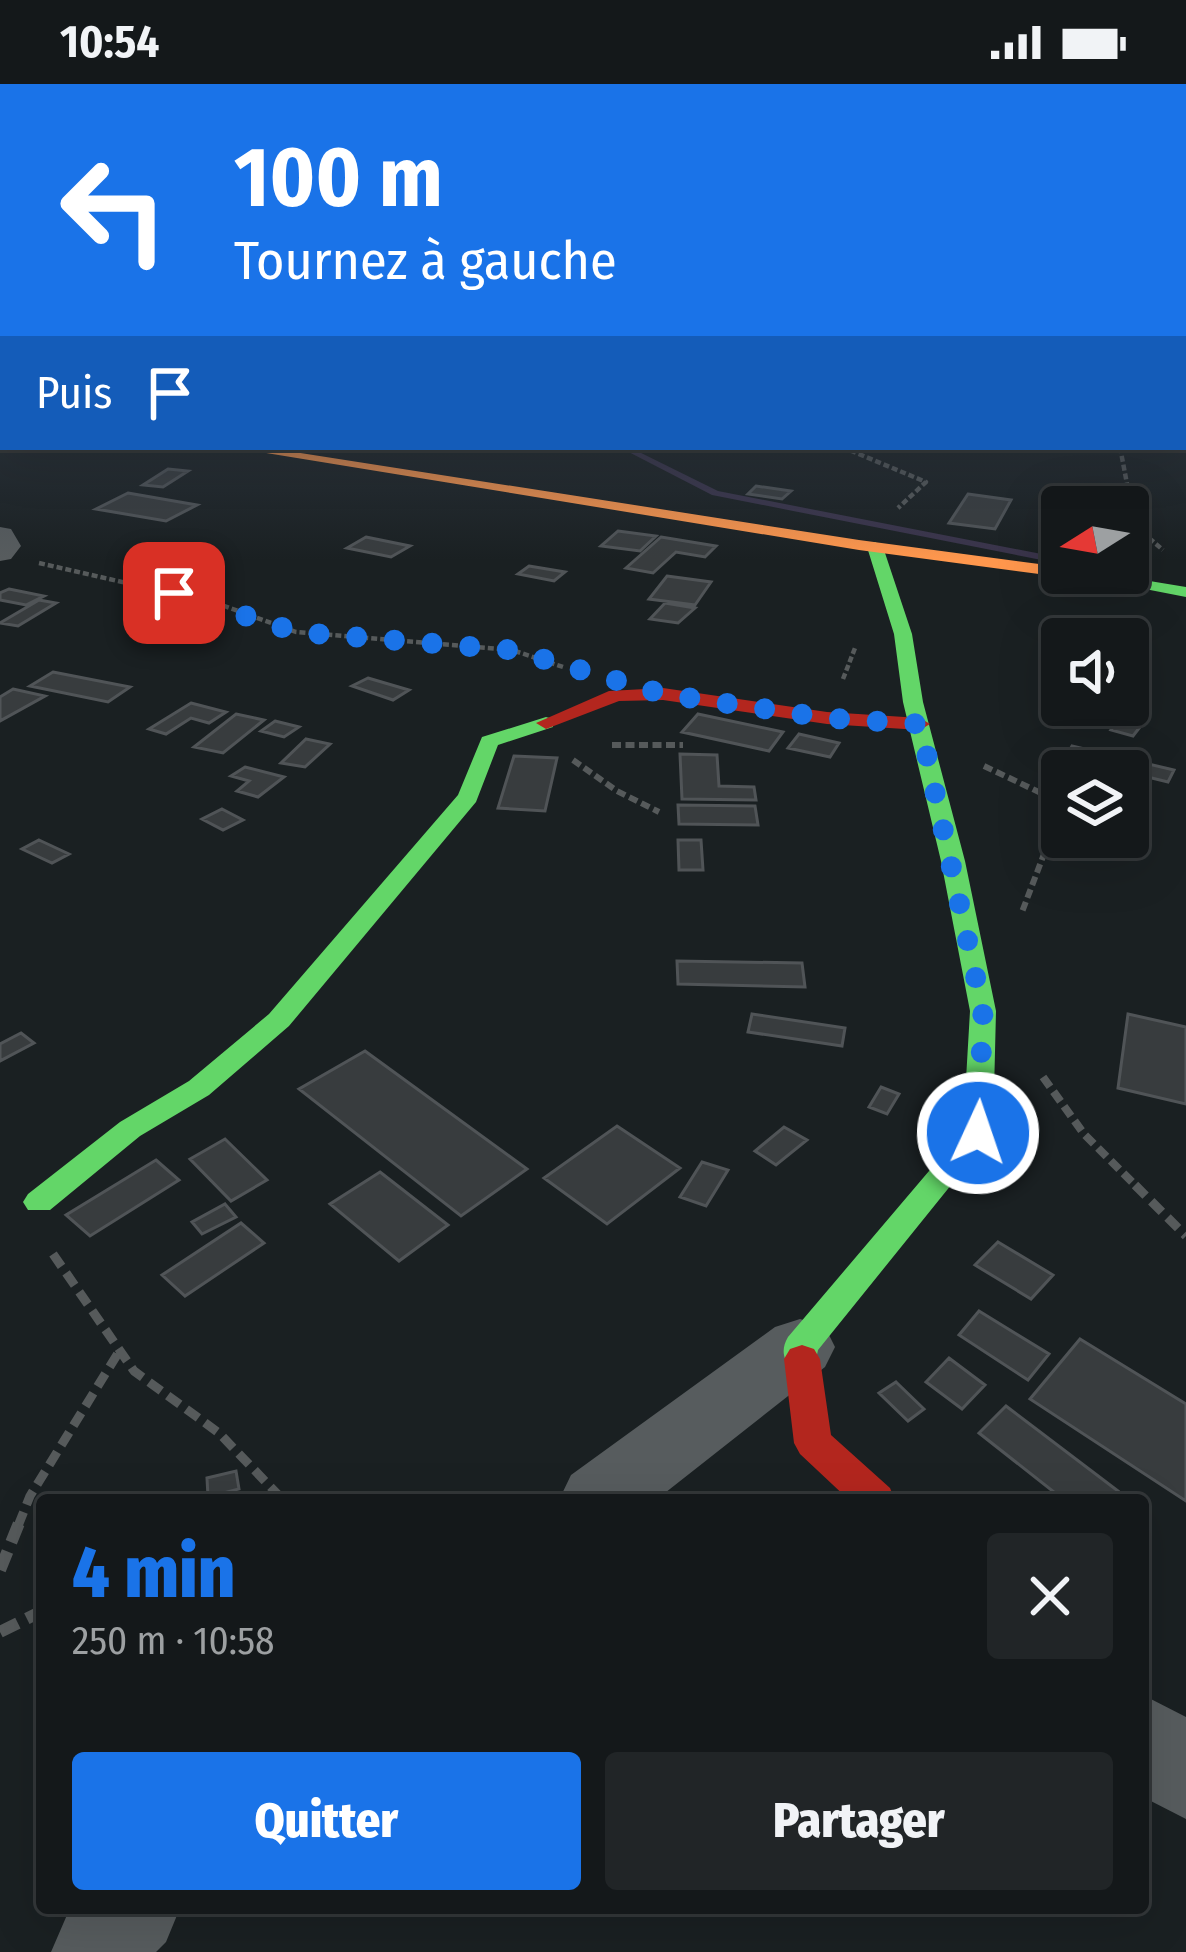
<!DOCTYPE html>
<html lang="fr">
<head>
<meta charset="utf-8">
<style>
	:root { --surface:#14181a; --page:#212527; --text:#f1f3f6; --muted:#9da0a2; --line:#333739; --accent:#1a73e8 }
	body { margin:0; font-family:"Fira Sans Condensed",sans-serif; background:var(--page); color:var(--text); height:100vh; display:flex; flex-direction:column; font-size:45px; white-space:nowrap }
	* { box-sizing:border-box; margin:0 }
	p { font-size:39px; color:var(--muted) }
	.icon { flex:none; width:66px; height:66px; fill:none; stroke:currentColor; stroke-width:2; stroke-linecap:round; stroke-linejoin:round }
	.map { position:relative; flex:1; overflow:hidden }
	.drawer { position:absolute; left:36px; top:1410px; width:1113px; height:420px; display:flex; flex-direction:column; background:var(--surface); border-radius:12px; box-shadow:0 12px 48px #0002,0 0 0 3px var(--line) }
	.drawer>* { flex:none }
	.guide { position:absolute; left:0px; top:0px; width:1188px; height:366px; box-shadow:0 12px 48px #0002,0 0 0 3px var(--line); background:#1a73e8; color:#fff; overflow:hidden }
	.needle { width:78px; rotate:259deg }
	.controls { position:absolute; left:1041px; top:402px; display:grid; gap:24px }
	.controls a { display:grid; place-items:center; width:108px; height:108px; border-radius:12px; background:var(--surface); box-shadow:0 12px 48px #0002,0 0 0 3px var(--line); font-size:60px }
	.pin { position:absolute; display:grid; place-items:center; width:102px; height:102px; color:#fff; margin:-51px; border-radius:24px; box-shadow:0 6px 18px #0006 }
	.me { position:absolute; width:132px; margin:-66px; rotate:3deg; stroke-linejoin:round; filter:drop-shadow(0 0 9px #0008) }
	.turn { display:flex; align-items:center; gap:42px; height:252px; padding:0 36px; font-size:54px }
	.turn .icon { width:156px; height:156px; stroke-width:2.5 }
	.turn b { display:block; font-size:84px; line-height:102px }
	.then { display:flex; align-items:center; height:114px; padding:0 36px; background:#0003; gap:24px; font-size:45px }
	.round { display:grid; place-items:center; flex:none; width:126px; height:126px; border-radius:12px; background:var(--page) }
	.headline { display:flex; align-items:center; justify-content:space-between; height:204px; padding:0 36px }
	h1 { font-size:72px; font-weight:800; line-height:90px; color:var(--accent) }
	.button { display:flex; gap:24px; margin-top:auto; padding:24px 36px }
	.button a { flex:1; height:138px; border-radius:12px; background:var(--accent); color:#fff; font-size:48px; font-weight:800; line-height:138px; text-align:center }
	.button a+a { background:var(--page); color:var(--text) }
	.status { display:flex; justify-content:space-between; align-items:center; height:84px; padding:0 60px; background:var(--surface); direction:ltr }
	.status svg { height:33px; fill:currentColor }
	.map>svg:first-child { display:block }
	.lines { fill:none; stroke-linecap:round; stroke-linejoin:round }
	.stream { fill:#3a344b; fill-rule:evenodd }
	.building { fill:#383c3e; stroke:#505457; stroke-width:3 }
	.path-far4 { stroke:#565a5b; stroke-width:4.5; stroke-dasharray:6 3; stroke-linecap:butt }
	.path-far3 { stroke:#565a5b; stroke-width:6; stroke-dasharray:9 4.5; stroke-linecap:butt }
	.path-far2 { stroke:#565a5b; stroke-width:8; stroke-dasharray:12 6; stroke-linecap:butt }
	.path-far1 { stroke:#565a5b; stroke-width:9; stroke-dasharray:15 8; stroke-linecap:butt }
	.path { stroke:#565a5b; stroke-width:12; stroke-dasharray:20 10; stroke-linecap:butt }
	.street { fill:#575c5e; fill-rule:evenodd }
	.fast { fill:#63d668; fill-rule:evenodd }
	.slow { fill:#ff974d; fill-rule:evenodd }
	.jam { fill:#b3261e; fill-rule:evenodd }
	.route { stroke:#1a73e8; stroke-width:21; stroke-dasharray:0 37.8 }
</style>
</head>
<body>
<div class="status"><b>10:54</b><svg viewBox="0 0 49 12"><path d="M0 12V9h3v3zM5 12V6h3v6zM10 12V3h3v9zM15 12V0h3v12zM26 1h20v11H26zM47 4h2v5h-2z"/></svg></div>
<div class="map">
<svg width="1186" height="1868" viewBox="0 0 1186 1868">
	<rect width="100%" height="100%" fill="#1a2022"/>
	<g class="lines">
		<path class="stream" d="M619 363H629L718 407 1062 474V480L712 411Z"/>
	</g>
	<path class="building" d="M168 385 188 387 163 403 143 401Z
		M756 402 791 407 782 415 748 410Z
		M128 409 197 421 166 437 96 425Z
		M968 410 1011 416 995 445 949 439Z
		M618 447 656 452 640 467 601 462Z
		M366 453 410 462 391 473 347 464Z
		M661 453 716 462 705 473 676 468 653 489 626 484Z
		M529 482 565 488 554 497 518 490Z
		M667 492 711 498 695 521 649 515Z
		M9 505 44 512 26 521 0 516V509Z
		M39 516 56 519 18 542 0 539Z
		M665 519 695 524 678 539 650 535Z
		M53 588 130 603 108 618 30 602Z
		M368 594 409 606 393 616 352 602Z
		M13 605 45 612 0 637V613Z
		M191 619 226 628 209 639 191 634 166 650 149 645Z
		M236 630 264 636 223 669 194 663Z
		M698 630 783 648 769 667 682 648Z
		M1121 633 1143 639 1133 652 1111 646Z
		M275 637 299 643 284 653 261 647Z
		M799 650 839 659 830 673 788 664Z
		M306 655 330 660 305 683 281 679Z
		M1072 662 1174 686 1168 698 1066 673Z
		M680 670 717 671 719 702 754 703 756 716 682 715Z
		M514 672 557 674 545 727 498 724Z
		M245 683 284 693 258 713 237 707 249 697 231 692Z
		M678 721 755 722 758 741 679 740Z
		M222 725 243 736 223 746 202 735Z
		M39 756 69 770 52 779 22 765Z
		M678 756H701L703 786H679Z
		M677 877 802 879 805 903 678 900Z
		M752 930 845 944 842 962 748 948Z
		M1128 930 1186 943V1020L1118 1004Z
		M21 949 34 959 0 977V960Z
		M365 967 527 1085 461 1132 299 1005Z
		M881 1003 899 1010 887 1030 869 1023Z
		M617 1042 680 1084 607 1140 544 1094Z
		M784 1043 807 1056 776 1081 755 1067Z
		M225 1055 267 1096 231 1117 190 1075Z
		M156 1076 179 1096 90 1152 66 1131Z
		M702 1078 728 1086 706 1122 680 1113Z
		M380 1088 448 1141 399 1177 330 1120Z
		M225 1120 236 1133 202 1150 192 1138Z
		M241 1139 264 1159 185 1212 162 1191Z
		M998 1158 1053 1191 1031 1215 975 1181Z
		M979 1227 1049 1270 1028 1296 959 1251Z
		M1080 1255 1186 1320V1417L1030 1315Z
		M949 1274 985 1301 962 1325 926 1298Z
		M896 1298 924 1325 908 1337 879 1309Z
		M1006 1322 1118 1407 1110 1416H1064L979 1349Z
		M236 1387 239 1405 208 1413 207 1394Z"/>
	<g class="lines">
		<path class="path-far4" d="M842 363 926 398 898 424
			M1120 363 1135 442 1163 466
			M39 479 219 520 296 548 512 566 563 583
			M843 595 855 564"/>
		<path class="path-far3" d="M612 661H683
			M573 676 617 707 659 728
			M984 682 1041 709 1044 770 1022 828"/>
		<path class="path-far2" d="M1043 993 1084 1050 1138 1104"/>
		<path class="path-far1" d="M1135 1101 1186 1152
			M53 1170 134 1287 219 1349 283 1416
			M18 1442 30 1412 120 1266"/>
		<path class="path" d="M0 1486 19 1439
			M0 1548 42 1527"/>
		<path class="street" d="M1185 215H1186V228H1185Z
			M0 443 11 445 21 462 11 475 0 477Z
			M800 1235 825 1243 835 1263 825 1283 656 1416H559L571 1391 775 1243Z
			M1143 1611 1186 1633V1735L1143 1713Z
			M70 1824H180L166 1858 156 1868H51Z"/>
		<path class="fast" d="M0 330H3V338H0Z
			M875 458 883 463 912 550 923 618 965 777 996 927 993 1049 818 1266 814 1285 802 1289 790 1285C783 1273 781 1265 788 1253L963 1047 970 927 941 777 903 618 894 550 867 463Z
			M1063 489H1101L1186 503V513Z
			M546 633 553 635V643L498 661 476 718 289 942 209 1011 140 1052 50 1126H28L23 1118 28 1110 120 1038 189 997 269 930 458 711 482 653Z"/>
		<path class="slow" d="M230 363H262L859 456 1062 483V489H1069L1062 493 859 466Z"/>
		<path class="jam" d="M663 604 827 628 920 634 930 640 920 646 827 640 663 616 619 617 546 645 536 639 609 607Z
			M802 1261 814 1265 820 1275 831 1351 890 1404 895 1416H849L800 1370 794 1359 784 1275 790 1265Z"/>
	</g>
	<linearGradient id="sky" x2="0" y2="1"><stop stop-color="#0e1213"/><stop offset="0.45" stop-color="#38424f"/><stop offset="1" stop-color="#38424f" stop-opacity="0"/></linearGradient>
	<rect width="1186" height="476" fill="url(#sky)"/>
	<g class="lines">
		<path class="route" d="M174 509 296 548 512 566 663 610 827 634 920 640 983 927 978 1049"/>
	</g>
</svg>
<div class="controls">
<a><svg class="needle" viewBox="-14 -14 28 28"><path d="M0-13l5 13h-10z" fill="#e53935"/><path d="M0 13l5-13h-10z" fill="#9da0a2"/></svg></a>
<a><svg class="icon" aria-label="sound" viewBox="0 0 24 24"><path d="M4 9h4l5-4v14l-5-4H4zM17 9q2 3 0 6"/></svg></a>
<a><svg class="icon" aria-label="layers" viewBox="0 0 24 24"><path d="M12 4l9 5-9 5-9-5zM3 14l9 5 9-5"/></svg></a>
</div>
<div class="pin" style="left:174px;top:509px;background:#d93025"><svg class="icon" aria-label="arrive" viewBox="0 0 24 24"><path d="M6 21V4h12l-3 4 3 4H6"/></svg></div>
<svg class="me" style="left:978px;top:1049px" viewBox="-20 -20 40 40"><circle r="17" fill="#1a73e8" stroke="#fff" stroke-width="3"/><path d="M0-11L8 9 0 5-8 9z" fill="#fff"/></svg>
<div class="guide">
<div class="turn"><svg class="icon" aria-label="left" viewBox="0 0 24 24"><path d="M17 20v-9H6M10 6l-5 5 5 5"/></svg><div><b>100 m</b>Tournez à gauche</div></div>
<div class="then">Puis<svg class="icon" aria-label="arrive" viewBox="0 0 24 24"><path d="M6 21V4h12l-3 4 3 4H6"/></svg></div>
</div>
<section class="drawer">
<div class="headline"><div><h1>4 min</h1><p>250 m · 10:58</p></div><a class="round"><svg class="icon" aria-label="close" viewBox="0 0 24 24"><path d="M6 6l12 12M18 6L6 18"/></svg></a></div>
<div class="button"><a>Quitter</a><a>Partager</a></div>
</section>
</div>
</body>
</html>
